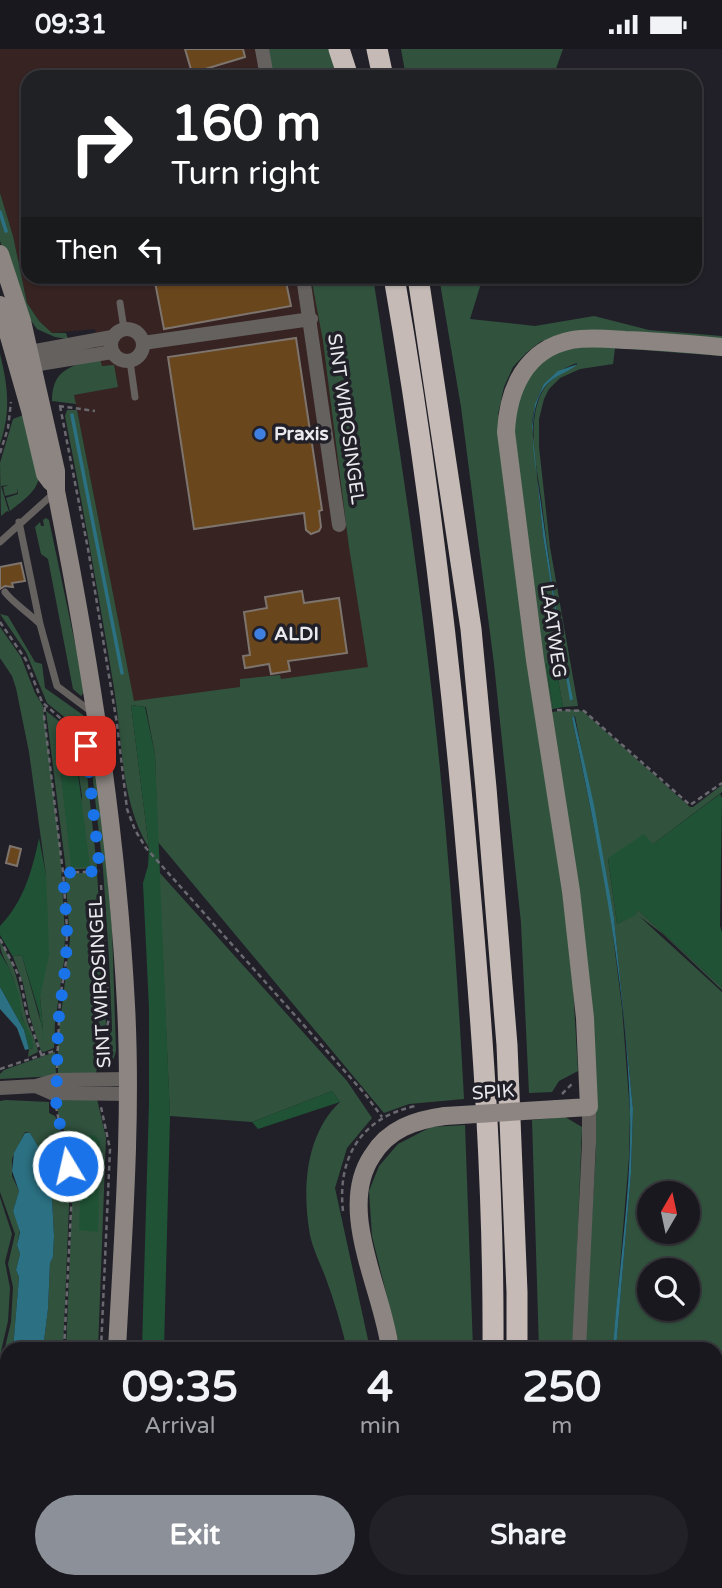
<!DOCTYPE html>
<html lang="en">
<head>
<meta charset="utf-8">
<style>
	:root { --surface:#19181e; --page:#222127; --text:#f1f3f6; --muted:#9fa0a4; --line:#37373c; --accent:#8c9099 }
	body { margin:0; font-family:"Varela Round",sans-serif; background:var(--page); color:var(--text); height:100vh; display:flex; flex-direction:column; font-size:26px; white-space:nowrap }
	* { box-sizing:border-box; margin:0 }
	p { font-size:23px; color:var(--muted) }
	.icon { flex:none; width:38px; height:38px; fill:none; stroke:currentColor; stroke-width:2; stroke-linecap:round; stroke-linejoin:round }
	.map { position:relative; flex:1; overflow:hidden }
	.details { position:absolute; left:0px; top:1293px; width:723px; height:247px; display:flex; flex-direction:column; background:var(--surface); border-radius:21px 21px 0 0; box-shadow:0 2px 5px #0004,0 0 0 2px var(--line) }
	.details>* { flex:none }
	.hud { position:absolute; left:21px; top:21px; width:681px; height:214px; border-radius:21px; box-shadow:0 2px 5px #0004,0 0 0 2px var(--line); background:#202124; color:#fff; overflow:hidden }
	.needle { width:46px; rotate:9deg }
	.buttons { position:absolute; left:637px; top:1132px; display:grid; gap:14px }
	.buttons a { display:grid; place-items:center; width:63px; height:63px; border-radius:50%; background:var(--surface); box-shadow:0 2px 5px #0004,0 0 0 2px var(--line); font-size:35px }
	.pin { position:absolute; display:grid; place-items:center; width:60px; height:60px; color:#fff; margin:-30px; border-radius:14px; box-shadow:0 4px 10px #0006 }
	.me { position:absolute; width:77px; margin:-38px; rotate:351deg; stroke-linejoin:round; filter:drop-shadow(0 0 5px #0008) }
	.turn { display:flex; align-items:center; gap:24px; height:147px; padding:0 35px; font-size:32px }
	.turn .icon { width:91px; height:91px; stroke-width:2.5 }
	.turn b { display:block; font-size:49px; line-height:60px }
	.then { display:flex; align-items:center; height:66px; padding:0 35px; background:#0003; gap:14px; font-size:26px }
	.eta { display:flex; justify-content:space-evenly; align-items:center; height:119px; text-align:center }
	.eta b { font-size:42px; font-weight:700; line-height:49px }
	.action { display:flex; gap:14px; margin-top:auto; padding:14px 35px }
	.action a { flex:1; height:80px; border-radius:42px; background:var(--accent); color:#fff; font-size:28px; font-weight:700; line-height:80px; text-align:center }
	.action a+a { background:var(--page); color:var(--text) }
	.status { display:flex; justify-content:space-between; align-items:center; height:49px; padding:0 35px; background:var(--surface); direction:ltr }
	.status svg { height:19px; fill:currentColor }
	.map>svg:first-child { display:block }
	.commercial { fill:#362322 }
	.green { fill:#31533e; fill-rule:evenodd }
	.forest { fill:#205336 }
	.water { fill:#2b7183 }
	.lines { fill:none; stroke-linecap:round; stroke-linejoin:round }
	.stream { stroke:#2b7183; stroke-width:3.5 }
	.building { fill:#6a461d; stroke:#7c746d; stroke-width:2 }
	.path { stroke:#6a6970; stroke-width:2.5; stroke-dasharray:5 3.5; stroke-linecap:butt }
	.lane { stroke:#65615f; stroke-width:7 }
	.street { stroke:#65615f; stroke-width:14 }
	.secondary { stroke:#8c8581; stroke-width:18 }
	.highway { stroke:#c5bab5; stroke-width:21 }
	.secondary-bridge { stroke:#8c8581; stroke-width:18 }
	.route { stroke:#1a73e8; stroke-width:12; stroke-dasharray:0 21.6 }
	.shop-dot { fill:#3f7fe0; stroke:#212028; stroke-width:2.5 }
	.labels { text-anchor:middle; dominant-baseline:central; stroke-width:7; stroke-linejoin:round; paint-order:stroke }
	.street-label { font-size:19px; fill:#e9e9ee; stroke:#212028 }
	.poi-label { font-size:19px; font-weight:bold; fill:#e9e9ee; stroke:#212028; text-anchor:start }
</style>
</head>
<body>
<div class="status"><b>09:31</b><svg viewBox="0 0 49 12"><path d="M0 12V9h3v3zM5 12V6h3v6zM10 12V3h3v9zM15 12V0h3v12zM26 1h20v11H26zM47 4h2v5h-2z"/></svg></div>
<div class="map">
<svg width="722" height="1539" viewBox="0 0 722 1539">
	<rect width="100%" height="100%" fill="#212028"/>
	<path class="commercial" d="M0 0H276L285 28H28V228H323L379 682 134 654 74 346 85 343 113 316 101 317 95 280 52 284 39 272 27 254 13 187 0 144Z"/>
	<path class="green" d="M267 0H329L336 28H273Z
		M401 0H563L553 28H406Z
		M0 144 13 187 27 254 39 272 52 284H66L68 290 55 288 37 280 24 262 0 192Z
		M311 228H373C392 350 411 472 426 595 445 746 456 898 464 1050L409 1055 384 1064 158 793 155 706 146 658 131 656 149 799C120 752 123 693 114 639 99 548 83 457 65 367L67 361H77L134 652 240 638V630L280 626 281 630 368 618 349 498 323 292Z
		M439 228H483L470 270 535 277 594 267 649 281 722 287V293L558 286 540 293 526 304 513 318 504 338 498 365 506 455 570 887 578 1022 559 1032 552 1043 529 1044 521 874 494 615 461 358Z
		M600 295 722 303V307L615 299 613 315 580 320 560 329 549 340 544 350 539 370V398L550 498 578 657 563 658 555 613 546 615 553 660 551 661 540 603 513 380 519 342 541 313 561 302ZM577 314V316C560 324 546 331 539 350 527 381 538 424 542 455 550 521 559 586 572 650L571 652 543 487 532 378C534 345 545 326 577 314Z
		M0 305C8 337 11 363 0 395Z
		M100 310 102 317 114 316 118 338 74 346 76 355 52 352C52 319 73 316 100 310Z
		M26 365 40 424C38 443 23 451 10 462L6 449 18 445 17 439V444L5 447 3 438 9 436 1 437 9 463 7 462 1 467 0 414 13 370Z
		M46 469 49 471 85 642 81 647 73 640 48 510 41 505 35 478 40 473 41 477H44L43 471Z
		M0 565 8 567 35 613 42 615 45 639 83 666 90 674 106 807 112 879 116 1002 113 1012 105 1020V1004L112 978 109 910 103 820 89 696 84 684 47 654 26 603Z
		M0 578 21 608 35 644 43 657 60 801 65 885 64 912 55 974 54 999 44 1003 41 1002 30 968 23 934 13 908 15 906 22 907 43 981 40 948 46 826 29 703 16 639 12 627 0 609Z
		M578 660 586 665 690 758H693L722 736V743L653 795 608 810 617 875 635 866 638 861 722 938V941L663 885 639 867 722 943V1454H716V1300H616L631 1124 633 1060 614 869 575 667 572 669 608 846 622 959 630 1064 629 1108 613 1300H584L596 1101 551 663ZM649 1144H688V1183H649ZM649 1222H688V1260H649Z
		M46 662 78 687 84 697 97 819 66 821ZM73 686 82 747 72 819 57 689Z
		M97 823 106 974 96 1024 58 1027V991L70 890 65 825Z
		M159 823 347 1032 372 1069 347 1099 335 1139 370 1300H347C341 1275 334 1251 325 1227 320 1214 313 1200 310 1186 302 1141 305 1086 340 1053L332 1042 252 1073 170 1067Z
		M0 893C17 917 20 944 27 972 30 982 37 992 38 1003L28 1008 29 1000 33 999C31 987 25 978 22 967 19 952 17 938 11 924 7 912 0 906 0 893Z
		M55 1003 56 1027 0 1030V1025L4 1021Z
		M59 1047 97 1050 106 1089 98 1300H66L73 1134 66 1088 58 1064Z
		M6 1051 49 1053V1064L55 1067 59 1075 70 1134 63 1300H43L48 1260 50 1214 53 1208 54 1187 51 1130 47 1112 30 1084 25 1083 12 1110V1127L19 1142 13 1162 20 1180 17 1196 20 1205 16 1221 19 1228 13 1300H7V1373L0 1355 6 1340 4 1303 11 1273 13 1238 8 1215 15 1185 0 1143V1052Z
		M565 1068 582 1078 573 1300H539L532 1071Z
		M465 1076 473 1300H400L372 1187 369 1142 379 1117 398 1095 431 1078Z
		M0 1148 12 1185 5 1213 10 1239 8 1272 1 1302 3 1340 0 1348Z
		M7 1411V1533H12L11 1539H1Z
		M55 1533H86V1539H54Z
		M218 1533H368L367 1539H218Z
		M394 1533H467V1539H394Z"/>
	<path class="forest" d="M555 613 563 658 553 660 546 614Z
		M131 656 145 658 155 706 170 1067 164 1300H142L149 1054V959L143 834 148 817 149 799Z
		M73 686 90 817 71 819 57 688Z
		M720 745 722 749 720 877 722 883V938L638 861 636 866 617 875 608 809 644 785 653 795Z
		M39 789 46 826 48 872 49 906 40 948 44 992 39 963 22 907 15 906 13 908 0 886V877C24 852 32 822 39 789Z
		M0 904 9 919 19 945 22 969 32 989 33 999 29 1000 24 981 0 938Z
		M332 1042 340 1053 258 1080 252 1073Z
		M87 1086H94L100 1092 98 1183 79 1181 82 1092Z"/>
	<path class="water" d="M578 315C563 327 549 326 539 348 526 379 537 423 541 455 550 520 559 586 573 650L570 652 543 487 532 378 535 355 544 335 558 322Z
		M574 667 594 756 614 869 633 1060 631 1124 616 1300H613C618 1221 632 1141 630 1062 626 929 599 799 572 669Z
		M0 938 24 981 29 1000 25 1001 17 979 0 960Z
		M25 1084H30L47 1112 51 1130 54 1187 53 1208 50 1214 48 1260 43 1300H13L19 1228 16 1221 20 1205 17 1196 20 1183 13 1162 19 1142 12 1122 14 1104Z"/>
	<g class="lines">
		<path class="stream" d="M0 163 6 182
			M72 366 122 624"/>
	</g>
	<path class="building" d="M185 0H243L245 8 192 24Z
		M154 228H285L291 257 164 280Z
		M296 289 322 461 319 462 321 478 319 482 311 485 306 481 304 464 194 480 168 308Z
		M21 514 25 532 12 534 13 538 5 537 0 540V518Z
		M302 542 304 554 339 549 347 604 288 612 290 622 271 625 269 615 245 619 243 607 250 606 244 563 267 559 265 548Z
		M10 797 21 800 17 817 6 814Z"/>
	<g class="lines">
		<path class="path" d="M19 179 28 177
			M59 357 95 362
			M60 357 88 500 117 675 127 760 135 781 146 799 365 1045 382 1068
			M0 404 8 379 11 353
			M0 573 26 611 42 653 84 690
			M45 658 44 667 63 824 100 822
			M557 661 584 662 690 756 722 734
			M101 836 109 969 101 1005V1017
			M0 890 20 929 27 965 41 1005
			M57 1019 60 949 66 913 67 879 63 824
			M0 1020 57 1001
			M562 1045 572 1035
			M56 1057 72 1142 64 1300
			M343 1162C337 1109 361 1068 416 1057
			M101 1300 110 1100 101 1058
			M52 1539V1533"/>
		<path class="lane" d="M120 254 124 280
			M130 312 135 348
			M19 473 40 575 57 637 93 664
			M0 493 53 445
			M5 543C10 551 31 566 40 575"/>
		<path class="street" d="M262 0 267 28
			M303 228 339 476
			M111 296a16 16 0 1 1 32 0a16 16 0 1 1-32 0Z
			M143 294 311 270
			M30 303 112 288
			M33 316 112 303
			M36 1037 52 1044 127 1045
			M0 1039 36 1037 57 1031 127 1030
			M579 1300 589 1094V1058
			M0 1368 3 1381 0 1440
			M573 1539V1533"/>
		<path class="secondary" d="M0 205 22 272 56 422V442C90 612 117 783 126 956 132 1071 123 1186 117 1300
			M0 256 30 361 45 425 51 433
			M557 1060 589 1058 585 969 571 842 535 611 506 383C508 341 525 300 572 291 589 288 608 290 625 291 658 292 690 295 722 298
			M390 1300C383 1241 336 1161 372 1107 388 1080 415 1071 445 1067
			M104 1539V1533
			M387 1539V1533"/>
		<path class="highway" d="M339 0 348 28
			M377 0 383 28
			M394 228C429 427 452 628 469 830 483 986 494 1143 493 1300
			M418 228 471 580 486 739 507 996 517 1243V1300
			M487 1539 488 1533
			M514 1539 515 1533"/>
		<path class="secondary-bridge" d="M445 1067 557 1060"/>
	</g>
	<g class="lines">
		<path class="route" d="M68 1117 62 1080 56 1066 58 975 66 913 67 879 63 824 100 822 86 697"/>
	</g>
	<g class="shop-dot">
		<circle cx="260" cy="385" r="7"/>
		<circle cx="260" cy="585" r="7"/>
	</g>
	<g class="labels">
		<g class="street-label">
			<text transform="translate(346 370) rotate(82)">SINT WIROSINGEL</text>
			<text transform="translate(553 582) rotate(82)">LAATWEG</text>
			<text transform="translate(100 933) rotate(-93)">SINT WIROSINGEL</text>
			<text transform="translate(493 1043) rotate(-4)">SPIK</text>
		</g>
		<g class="poi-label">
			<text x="274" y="385">Praxis</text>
			<text x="274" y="585">ALDI</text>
		</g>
	</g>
</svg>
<div class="buttons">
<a><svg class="needle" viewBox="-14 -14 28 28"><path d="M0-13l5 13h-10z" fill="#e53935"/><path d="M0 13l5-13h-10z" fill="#9fa0a4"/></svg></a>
<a><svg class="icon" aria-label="search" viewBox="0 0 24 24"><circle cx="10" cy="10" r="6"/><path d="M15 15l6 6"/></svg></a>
</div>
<div class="pin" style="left:86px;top:697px;background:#d93025"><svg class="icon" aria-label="arrive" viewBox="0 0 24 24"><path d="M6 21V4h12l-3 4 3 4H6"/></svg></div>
<svg class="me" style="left:68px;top:1117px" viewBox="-20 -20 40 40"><circle r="17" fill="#1a73e8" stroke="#fff" stroke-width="3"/><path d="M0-11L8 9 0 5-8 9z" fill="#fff"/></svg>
<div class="hud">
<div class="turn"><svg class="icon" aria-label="right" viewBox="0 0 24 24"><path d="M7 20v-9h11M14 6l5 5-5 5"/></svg><div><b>160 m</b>Turn right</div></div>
<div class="then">Then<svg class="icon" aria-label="left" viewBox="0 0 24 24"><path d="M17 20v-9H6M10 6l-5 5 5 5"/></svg></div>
</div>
<section class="details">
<div class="eta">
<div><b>09:35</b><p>Arrival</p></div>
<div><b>4</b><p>min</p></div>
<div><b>250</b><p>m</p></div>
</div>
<div class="action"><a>Exit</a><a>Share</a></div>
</section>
</div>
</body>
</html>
